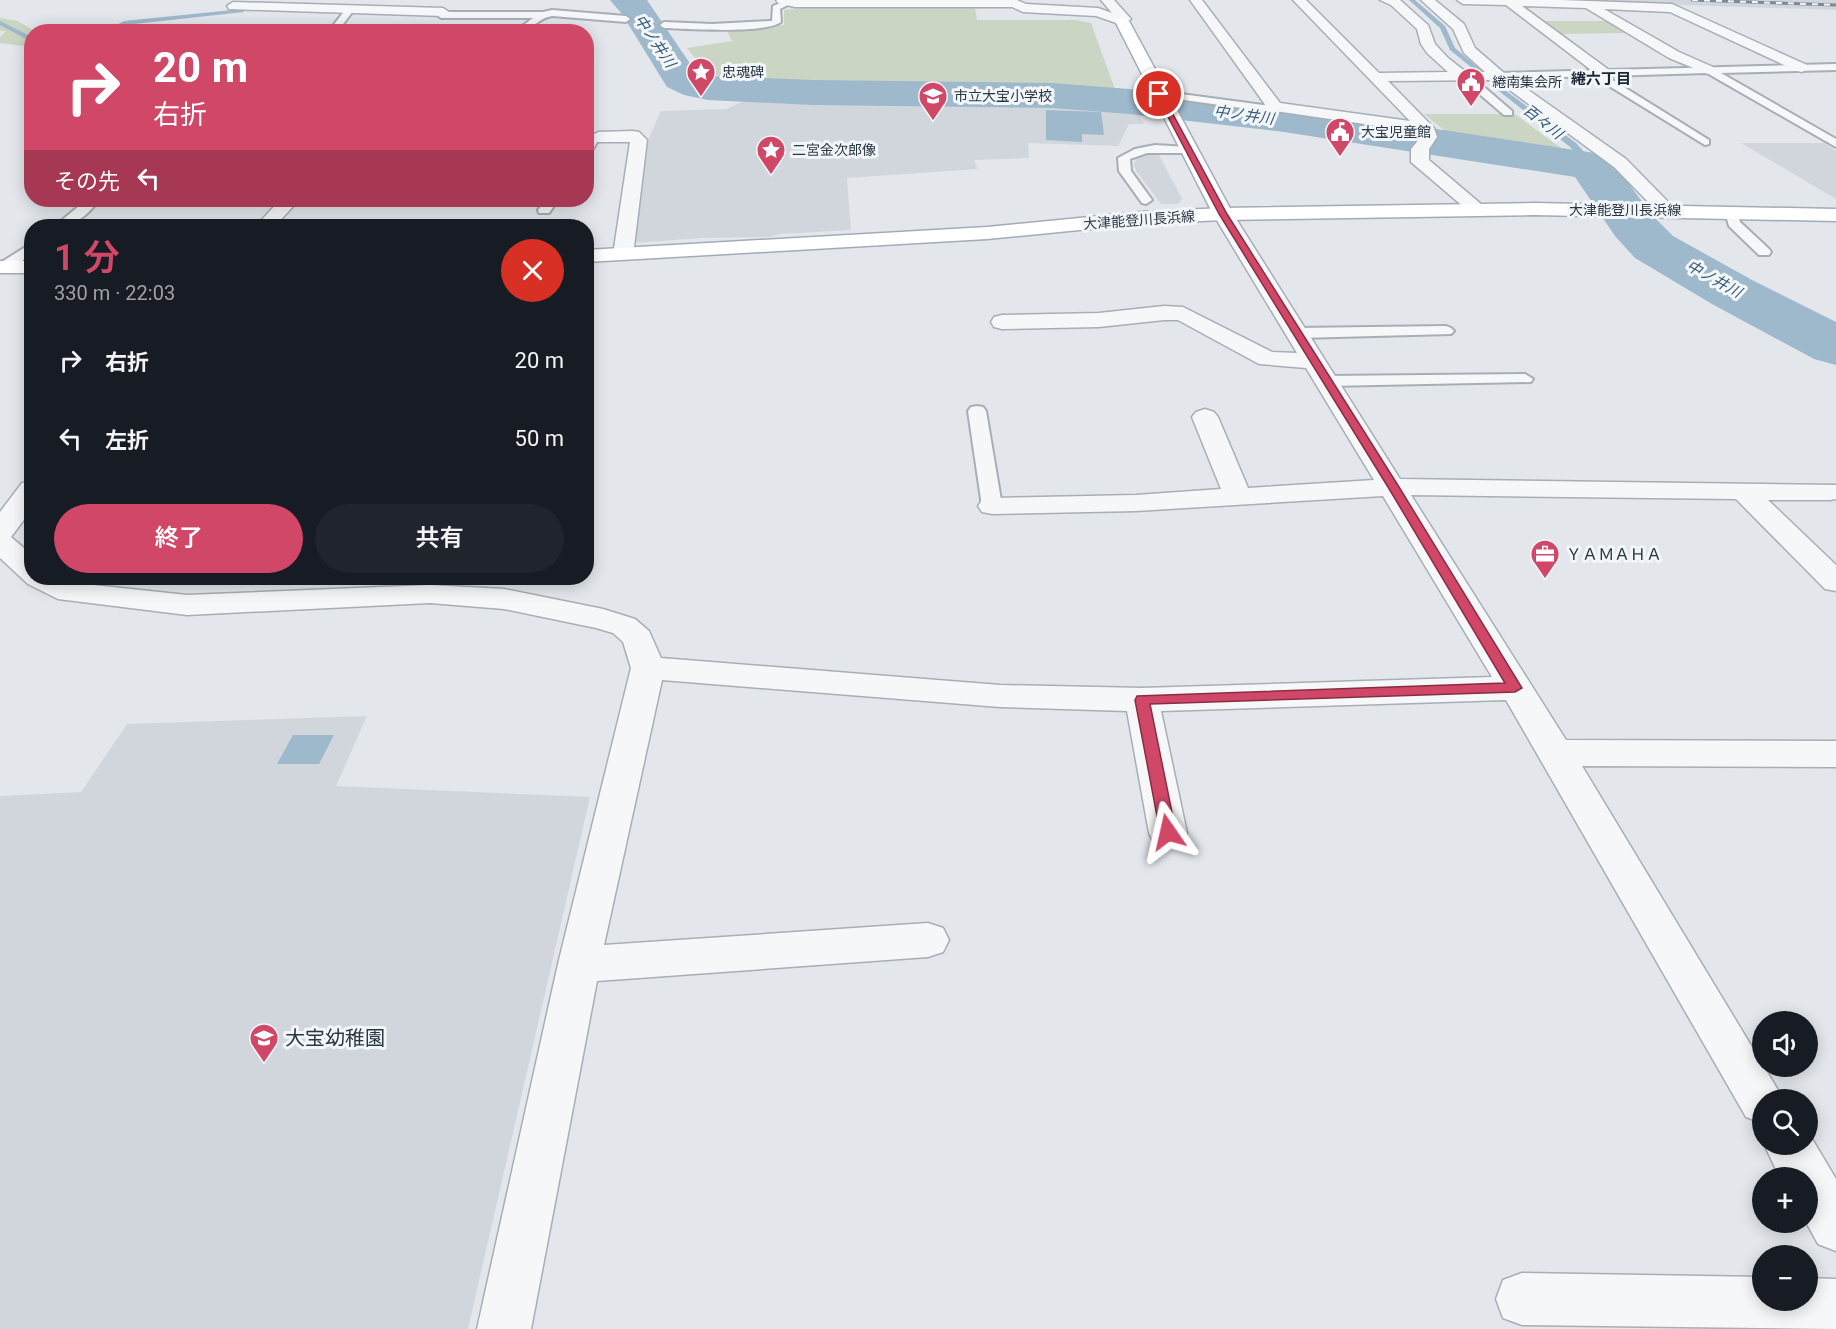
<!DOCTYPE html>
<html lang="ja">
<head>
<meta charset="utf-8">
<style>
	:root { --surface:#171b24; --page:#20242c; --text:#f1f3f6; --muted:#9ea1a6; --accent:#d14768 }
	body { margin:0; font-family:Roboto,"Noto Sans JP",sans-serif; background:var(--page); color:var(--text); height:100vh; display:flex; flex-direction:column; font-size:22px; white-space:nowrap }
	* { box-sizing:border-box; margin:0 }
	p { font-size:20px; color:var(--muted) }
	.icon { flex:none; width:33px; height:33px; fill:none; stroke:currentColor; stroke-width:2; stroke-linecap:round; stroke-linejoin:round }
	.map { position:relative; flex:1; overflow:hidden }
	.side { position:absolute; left:24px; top:219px; width:570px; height:366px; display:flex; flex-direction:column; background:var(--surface); border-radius:24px; box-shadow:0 3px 15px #0003 }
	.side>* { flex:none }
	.hud { position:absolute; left:24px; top:24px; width:570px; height:183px; border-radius:24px; box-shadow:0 3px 15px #0003; background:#d14768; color:#fff; overflow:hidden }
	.fabs { position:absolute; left:1752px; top:1011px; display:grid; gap:12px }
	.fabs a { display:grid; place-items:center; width:66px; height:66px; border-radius:50%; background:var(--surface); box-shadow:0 3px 15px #0003; font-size:30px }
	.pin { position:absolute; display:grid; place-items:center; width:51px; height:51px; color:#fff; margin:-26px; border:3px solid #fff; border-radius:50%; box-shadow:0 2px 6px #0007 }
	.me { position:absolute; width:66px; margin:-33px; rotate:349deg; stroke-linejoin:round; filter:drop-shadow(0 0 4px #0008) }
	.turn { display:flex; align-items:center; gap:21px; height:126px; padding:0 30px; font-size:27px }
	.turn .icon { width:78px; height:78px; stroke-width:2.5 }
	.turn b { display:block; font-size:42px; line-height:51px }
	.then { display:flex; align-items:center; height:57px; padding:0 30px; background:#0003; gap:12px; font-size:22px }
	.round { display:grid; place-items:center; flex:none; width:63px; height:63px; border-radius:32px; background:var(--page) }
	.overview { display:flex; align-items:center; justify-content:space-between; height:102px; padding:0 30px }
	h1 { font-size:36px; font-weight:600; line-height:45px; color:var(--accent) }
	.button { display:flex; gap:12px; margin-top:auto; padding:12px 30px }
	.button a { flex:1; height:69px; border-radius:36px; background:var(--accent); color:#fff; font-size:24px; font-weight:600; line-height:69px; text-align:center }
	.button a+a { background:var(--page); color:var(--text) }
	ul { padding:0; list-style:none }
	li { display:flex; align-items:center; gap:18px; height:78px; padding:0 30px }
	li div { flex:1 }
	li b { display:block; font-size:22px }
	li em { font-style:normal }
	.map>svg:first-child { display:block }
	.built { fill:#d1d6dd }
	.green { fill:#cad5c4 }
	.water { fill:#9eb8cc }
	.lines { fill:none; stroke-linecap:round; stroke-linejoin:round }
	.stream { fill:#9eb8cc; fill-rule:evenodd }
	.river { fill:#9eb8cc; fill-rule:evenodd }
	.lane-casing { stroke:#a8aeb6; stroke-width:4 }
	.street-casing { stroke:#a8aeb6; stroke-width:3 }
	.secondary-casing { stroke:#a8aeb6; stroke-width:3 }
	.primary-casing { stroke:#a2acb7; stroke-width:3 }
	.lane { fill:#f6f7f9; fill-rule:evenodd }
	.street { fill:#f6f7f9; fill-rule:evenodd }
	.secondary { fill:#fff; fill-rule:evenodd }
	.primary { fill:#fff; fill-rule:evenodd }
	.rail-casing { stroke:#7c8895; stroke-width:3 }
	.rail { stroke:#f3f6f8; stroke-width:2; stroke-dasharray:6; stroke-linecap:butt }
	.route { fill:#d14768; stroke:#882e44; stroke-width:1.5 }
	.labels { text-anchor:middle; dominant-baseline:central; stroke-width:6; stroke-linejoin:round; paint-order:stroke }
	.far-poi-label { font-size:14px; fill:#2a3644; stroke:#f3f6f8; text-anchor:start }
	.far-street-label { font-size:14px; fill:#2a3644; stroke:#f3f6f8 }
	.far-water-label { font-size:15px; font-style:italic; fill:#335979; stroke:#f3f6f8 }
	.far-neighbourhood-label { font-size:15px; font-weight:bold; fill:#1c2735; stroke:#f3f6f8 }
	.poi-label { font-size:16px; fill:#2a3644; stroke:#f3f6f8; text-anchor:start }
	.near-poi-label { font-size:20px; fill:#2a3644; stroke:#f3f6f8; text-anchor:start }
</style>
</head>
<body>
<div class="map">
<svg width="1836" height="1329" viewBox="0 0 1836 1329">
	<rect width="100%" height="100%" fill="#e3e7eb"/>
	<path class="built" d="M1528 0H1836V10Z
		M767 97 960 100 1002 106 1111 108 1137 111 1144 124H1129L1118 146 1028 143 1029 158 974 160 978 169 847 178 851 230 780 234 771 237 702 238 633 243 649 138 661 111 727 109 749 98Z
		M1741 143H1824L1836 151V199Z
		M1158 153 1182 199 1178 204H1161L1136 171 1134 164 1138 156Z
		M367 716 336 786 590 797 468 1329H0V796L81 792 127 724Z"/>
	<path class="green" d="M806 7H975L977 20H1076L1091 23 1115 89 1108 90 1006 83 949 86 712 79 687 48 732 41 726 28 784 25V10Z
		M0 18 18 21 34 31 32 32 31 47 0 43V37L6 31H0Z
		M1543 21H1607L1630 33 1561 34Z
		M1424 114H1515L1569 154 1494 143 1496 139 1445 131Z"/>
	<path class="water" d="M1046 110 1101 112 1104 135 1082 134V142L1046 140Z
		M293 735H334L319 764H277Z"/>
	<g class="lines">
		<path class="stream" d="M1409 0H1415L1445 26 1455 48 1481 70V72H1477L1450 50 1440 28Z
			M242 9 244 12 125 25 117 29 118 32H112L111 28 124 21Z
			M0 21 32 37V42L0 25Z
			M1490 82H1494L1576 143 1594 163V167H1588L1570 147 1490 84Z"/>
		<path class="river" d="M610 0H647L695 71 708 76 812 80 1052 83 1129 89 1284 106 1608 155 1651 214 1673 236 1752 280 1836 322V365L1814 359 1712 304 1635 258 1615 236 1575 177 1284 132 1129 114 1052 108 812 105 708 100 684 95 667 87 622 14Z"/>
		<g class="lane-casing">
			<path id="lane" d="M788 0 794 2 780 9 781 22C765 34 687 29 664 28L660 25 664 22 712 24 770 21H772L773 6Z
				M346 9 353 11 337 32H328Z
				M552 10 626 16 630 19 626 22 552 16C536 19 532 32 514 32L533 18H441L437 15 441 12H543Z
				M1836 64V70L1721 73 1836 139V147L1707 73 1606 76 1709 140V144L1705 145 1593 76 1499 79 1494 76 1499 73Z
				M1462 75H1470L1512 111V115H1504L1462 79Z
				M1181 94 1263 105 1275 104 1280 107 1275 110 1263 111 1177 99 1176 97Z
				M594 134 600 137 590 154 586 155V140L590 135Z
				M1155 145 1188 147 1194 150 1188 153H1147L1130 159 1131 171 1152 200 1146 204 1142 203 1119 171 1118 158 1135 149Z
				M86 200H99C87 216 75 226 55 226Z
				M546 200H558L549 213H539L538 210Z
				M1731 208 1736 209 1740 222 1769 249 1771 252 1769 255H1759L1729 226 1725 212Z
				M32 243V254L9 270H0V263Z
				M1446 326 1451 328 1454 331 1451 334 1298 338 1290 333 1298 328Z
				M1525 374 1533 379 1531 382 1327 386 1319 381 1327 376Z
				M977 406 983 407 986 411 1002 506 999 510H985L982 506 968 411 971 407Z"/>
		</g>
		<g class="street-casing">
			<path id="street" d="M776 0H1017L1026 4 1098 8 1112 13 1101 0H1114L1131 19 1122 25 1096 16 1023 12 1012 7H795L778 3Z
				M1190 0H1202L1280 103 1410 121 1293 0H1306L1379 73 1448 72 1427 53 1421 44 1417 29 1391 5 1380 0H1400L1428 25 1435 44 1448 58 1466 72H1485L1464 53 1453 29 1421 0H1435L1464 24 1475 48 1504 73 1626 159 1676 210 1674 214H1660L1614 167 1496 80 1388 81 1434 128 1437 137 1429 149V160L1488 210 1486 214H1472L1411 162V149L1421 137 1419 132 1269 110Z
				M1457 0H1561L1672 4 1807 65 1809 68 1802 72 1797 71 1670 12 1604 9 1679 52 1713 67 1715 70 1713 73 1708 74 1669 58 1586 8 1522 6 1609 70 1611 73 1604 77 1599 76 1506 5 1463 4Z
				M233 2 443 8 449 12 443 16 229 9 227 6Z
				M633 131 639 132 647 140 633 255 630 259H616L613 255 630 142H598L590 137 598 132Z
				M280 200H299L275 226H256Z
				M1223 208 1230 210 1233 214 1400 479 1836 485V499L1830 500H1768L1836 565V591L1825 589 1736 499 1411 495 1566 740 1836 741V767L1582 766 1784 1100H1762V1123L1746 1117 1506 700 1161 711 1187 833 1182 843 1168 848 1154 843 1149 833 1127 711 1000 707 662 680 604 945 928 923 943 928 949 940 943 952 928 957 597 981 531 1329H477L558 964 631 668 623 642 613 633 596 628 504 609 430 603 187 615 58 599 28 584 0 558V512L22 483 32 481V509L11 537 32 555V578H63L75 583 187 595 430 585 504 589 603 609 635 619 649 631 661 658 1000 685 1142 688 1492 677 1383 496 1136 511 992 514 982 512 978 506 982 500 992 498 1136 495 1221 489 1192 417 1196 412 1205 409 1214 412 1218 417 1248 488 1374 480 1306 368 1259 364 1178 320H1164L1099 327 1002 329 994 327 991 322 994 317 1002 315 1099 313 1164 306 1183 307 1272 352 1297 353 1213 214 1216 210Z
				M1808 1132 1836 1179V1251L1818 1244 1806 1222 1808 1178H1780L1764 1144H1808Z
				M1522 1273 1762 1277V1300H1808V1278L1836 1279V1329L1522 1325 1503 1318 1496 1299 1503 1280Z"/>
		</g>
		<g class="secondary-casing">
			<path id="secondary" d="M1122 17 1129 21 1233 214 1230 218H1216L1213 214 1115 21Z"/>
		</g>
		<g class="primary-casing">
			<path id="primary" d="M1534 203 1836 209V221L1534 215 1223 220 1140 224 987 239 586 262V250L987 227 1140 212 1223 208Z
				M0 261H32V273H0Z"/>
		</g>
		<use href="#lane" class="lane"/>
		<use href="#street" class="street"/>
		<use href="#secondary" class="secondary"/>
		<use href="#primary" class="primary"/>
		<g class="rail-casing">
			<path id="rail" d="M1692 0 1836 5"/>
		</g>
		<use href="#rail" class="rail"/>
	</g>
	<path class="route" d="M1159 92 1162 94 1227 214 1399 487 1522 688 1515 692 1150 704 1176 832 1173 837H1162L1160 832 1135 700 1137 696 1505 683 1388 487 1219 214 1156 94Z"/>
	<defs>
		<g id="sight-pin" transform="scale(1.5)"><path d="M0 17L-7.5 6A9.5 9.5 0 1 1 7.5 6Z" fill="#d14768" stroke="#f3f6f8"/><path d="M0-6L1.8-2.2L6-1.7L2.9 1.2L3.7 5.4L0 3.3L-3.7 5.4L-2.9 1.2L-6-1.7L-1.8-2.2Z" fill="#fff"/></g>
		<g id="civic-pin" transform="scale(1.5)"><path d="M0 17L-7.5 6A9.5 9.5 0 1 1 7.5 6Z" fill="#d14768" stroke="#f3f6f8"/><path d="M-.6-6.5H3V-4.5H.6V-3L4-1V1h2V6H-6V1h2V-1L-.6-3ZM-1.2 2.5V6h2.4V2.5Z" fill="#fff"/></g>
		<g id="school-pin" transform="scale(1.5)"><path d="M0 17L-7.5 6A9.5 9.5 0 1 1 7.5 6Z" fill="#d14768" stroke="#f3f6f8"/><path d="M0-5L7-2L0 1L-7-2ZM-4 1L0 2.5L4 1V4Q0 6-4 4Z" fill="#fff"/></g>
		<g id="office-pin" transform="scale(1.5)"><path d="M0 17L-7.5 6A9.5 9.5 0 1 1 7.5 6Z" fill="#d14768" stroke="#f3f6f8"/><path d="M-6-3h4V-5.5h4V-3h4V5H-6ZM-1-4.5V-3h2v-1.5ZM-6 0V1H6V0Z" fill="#fff"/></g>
	</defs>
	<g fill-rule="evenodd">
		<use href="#sight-pin" x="701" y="72"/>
		<use href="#civic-pin" x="1471" y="82"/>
		<use href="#school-pin" x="933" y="96"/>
		<use href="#civic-pin" x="1340" y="132"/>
		<use href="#sight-pin" x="771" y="150"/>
		<use href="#office-pin" x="1545" y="554"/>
		<use href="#school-pin" x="264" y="1038"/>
	</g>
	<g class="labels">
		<g class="far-poi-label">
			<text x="722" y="72">忠魂碑</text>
			<text x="1492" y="82">綣南集会所</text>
			<text x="954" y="96">市立大宝小学校</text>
			<text x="1361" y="132">大宝児童館</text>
			<text x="792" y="150">二宮金次郎像</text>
		</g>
		<g class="far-street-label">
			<text x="1625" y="210">大津能登川長浜線</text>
			<text transform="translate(1139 220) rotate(-4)">大津能登川長浜線</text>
		</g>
		<g class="far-water-label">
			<text transform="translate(655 41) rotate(56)">中ノ井川</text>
			<text transform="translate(1244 115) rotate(8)">中ノ井川</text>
			<text transform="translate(1543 122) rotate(38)">百々川</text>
			<text transform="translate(1714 279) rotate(29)">中ノ井川</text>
		</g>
		<g class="far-neighbourhood-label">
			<text x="1601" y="79">綣六丁目</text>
		</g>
		<g class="poi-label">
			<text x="1566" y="554">ＹＡＭＡＨＡ</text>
		</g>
		<g class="near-poi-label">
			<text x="285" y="1038">大宝幼稚園</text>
		</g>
	</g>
</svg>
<div class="fabs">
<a><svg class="icon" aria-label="sound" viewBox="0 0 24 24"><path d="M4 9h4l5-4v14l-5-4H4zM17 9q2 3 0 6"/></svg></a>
<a><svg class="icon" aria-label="search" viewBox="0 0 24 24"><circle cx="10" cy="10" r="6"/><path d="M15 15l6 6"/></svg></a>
<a>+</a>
<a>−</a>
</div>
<div class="pin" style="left:1159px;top:94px;background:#d93025"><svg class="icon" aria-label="arrive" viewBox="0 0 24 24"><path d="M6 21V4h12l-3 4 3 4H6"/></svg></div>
<svg class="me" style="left:1168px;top:832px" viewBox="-20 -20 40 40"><path d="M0-17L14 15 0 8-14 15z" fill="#d14768" stroke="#fff" stroke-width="4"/></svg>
<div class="hud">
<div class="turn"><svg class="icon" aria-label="right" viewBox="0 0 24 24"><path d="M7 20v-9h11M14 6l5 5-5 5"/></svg><div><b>20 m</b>右折</div></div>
<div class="then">その先<svg class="icon" aria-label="left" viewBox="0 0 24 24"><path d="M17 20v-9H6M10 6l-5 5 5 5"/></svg></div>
</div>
<section class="side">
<div class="overview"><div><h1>1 分</h1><p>330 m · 22:03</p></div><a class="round" style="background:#d93025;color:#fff"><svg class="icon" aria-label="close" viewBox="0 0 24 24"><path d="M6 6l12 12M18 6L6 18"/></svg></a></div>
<ul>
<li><svg class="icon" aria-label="right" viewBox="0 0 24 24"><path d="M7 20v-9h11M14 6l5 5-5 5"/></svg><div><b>右折</b></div><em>20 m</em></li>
<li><svg class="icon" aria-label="left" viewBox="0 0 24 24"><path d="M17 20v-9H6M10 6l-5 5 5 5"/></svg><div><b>左折</b></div><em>50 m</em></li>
</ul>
<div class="button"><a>終了</a><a>共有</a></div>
</section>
</div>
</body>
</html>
